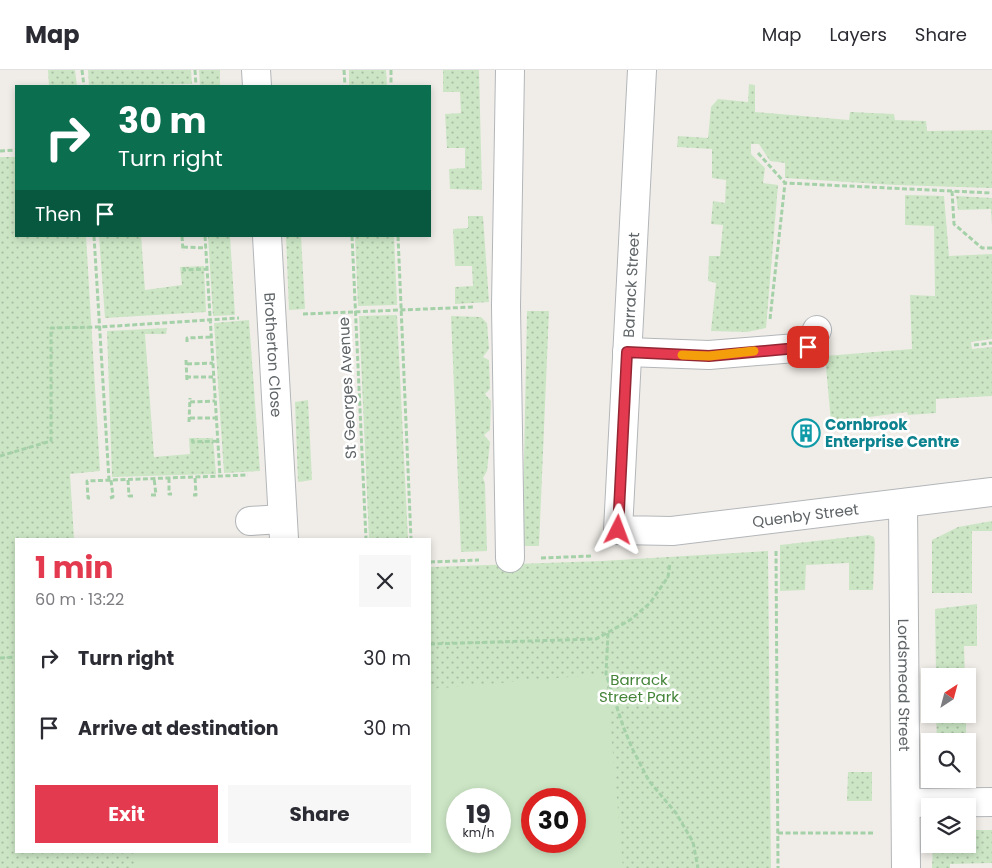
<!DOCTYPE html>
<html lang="en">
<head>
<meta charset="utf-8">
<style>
	:root { --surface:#fff; --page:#f7f7f7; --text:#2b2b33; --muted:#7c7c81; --line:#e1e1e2; --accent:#e33a4f }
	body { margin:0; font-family:Poppins,sans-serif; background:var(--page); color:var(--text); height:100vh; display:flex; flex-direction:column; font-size:19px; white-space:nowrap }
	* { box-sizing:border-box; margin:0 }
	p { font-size:16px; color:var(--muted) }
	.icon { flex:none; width:28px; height:28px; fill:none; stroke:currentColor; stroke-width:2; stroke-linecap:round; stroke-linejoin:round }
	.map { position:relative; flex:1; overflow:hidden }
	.panel { position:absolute; left:15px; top:468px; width:416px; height:315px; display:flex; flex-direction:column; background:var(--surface); border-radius:0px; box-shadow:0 2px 8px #0003 }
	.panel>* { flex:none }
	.top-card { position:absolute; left:15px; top:15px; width:416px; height:152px; border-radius:0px; box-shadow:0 2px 8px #0003; background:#0b6e4f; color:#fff; overflow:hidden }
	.needle { width:32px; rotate:36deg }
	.tools { position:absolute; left:921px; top:598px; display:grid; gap:10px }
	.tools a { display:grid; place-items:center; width:55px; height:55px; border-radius:0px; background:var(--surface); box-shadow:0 2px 8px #0003; font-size:25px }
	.speed { position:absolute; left:446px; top:718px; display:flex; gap:10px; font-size:25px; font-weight:700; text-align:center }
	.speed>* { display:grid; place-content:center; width:65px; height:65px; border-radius:50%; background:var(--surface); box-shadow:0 2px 8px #0003; line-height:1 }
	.speed small { font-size:12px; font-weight:400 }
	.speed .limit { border:8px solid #d22; background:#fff; color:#111 }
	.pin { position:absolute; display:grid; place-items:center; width:42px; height:42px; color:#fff; margin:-21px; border-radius:10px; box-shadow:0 2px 8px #0006 }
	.me { position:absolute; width:55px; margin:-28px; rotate:3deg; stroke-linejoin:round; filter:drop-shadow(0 0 4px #0008) }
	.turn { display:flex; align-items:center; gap:18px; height:105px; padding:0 20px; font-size:22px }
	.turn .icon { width:65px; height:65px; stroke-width:2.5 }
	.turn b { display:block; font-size:35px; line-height:42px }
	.then { display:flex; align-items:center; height:48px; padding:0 20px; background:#0003; gap:10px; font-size:19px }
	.round { display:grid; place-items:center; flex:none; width:52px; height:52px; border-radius:0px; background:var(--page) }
	.overview { display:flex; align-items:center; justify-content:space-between; height:85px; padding:0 20px }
	h1 { font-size:30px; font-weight:700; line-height:38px; color:var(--accent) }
	.primary-button { display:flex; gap:10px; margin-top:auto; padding:10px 20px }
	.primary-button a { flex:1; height:58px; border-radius:0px; background:var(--accent); color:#fff; font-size:20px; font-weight:700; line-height:58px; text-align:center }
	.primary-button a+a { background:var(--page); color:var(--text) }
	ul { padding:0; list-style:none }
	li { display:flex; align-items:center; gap:15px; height:70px; padding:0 20px }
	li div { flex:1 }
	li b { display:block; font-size:19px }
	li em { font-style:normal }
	header { display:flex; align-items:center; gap:30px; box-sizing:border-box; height:70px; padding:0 25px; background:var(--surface); border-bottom:1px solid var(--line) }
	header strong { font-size:24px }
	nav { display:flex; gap:28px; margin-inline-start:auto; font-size:18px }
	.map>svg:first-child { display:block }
	.green { fill:url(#green-dots); fill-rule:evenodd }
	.pitch { fill:#cce6c5; fill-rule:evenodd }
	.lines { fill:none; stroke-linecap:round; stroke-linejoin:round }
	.minor-casing { stroke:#b3b6b9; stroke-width:30 }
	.path { stroke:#a5d1a8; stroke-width:3; stroke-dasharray:5 2.5; stroke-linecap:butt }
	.minor { stroke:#fff; stroke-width:28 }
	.route-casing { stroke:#942633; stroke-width:12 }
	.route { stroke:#e33a4f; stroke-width:9 }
	.slow { stroke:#f59e0b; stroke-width:9 }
	.labels { text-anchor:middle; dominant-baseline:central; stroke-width:5; stroke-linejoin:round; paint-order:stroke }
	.street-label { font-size:15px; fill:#5f6467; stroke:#fff }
	.culture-label { font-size:15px; font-weight:bold; fill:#0d838f; stroke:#fff; text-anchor:start }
	.park-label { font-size:15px; fill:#448439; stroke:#fff }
</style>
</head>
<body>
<header>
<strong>Map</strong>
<nav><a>Map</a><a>Layers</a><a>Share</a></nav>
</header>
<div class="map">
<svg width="992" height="798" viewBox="0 0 992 798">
	<defs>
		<pattern id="green-dots" width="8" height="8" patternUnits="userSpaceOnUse" patternTransform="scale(1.25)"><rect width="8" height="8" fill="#cce6c5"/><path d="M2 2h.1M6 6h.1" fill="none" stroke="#a9bea4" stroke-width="1.8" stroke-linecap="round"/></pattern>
	</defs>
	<rect width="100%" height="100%" fill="#f0ede8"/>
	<path class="green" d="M48 0H75L77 16H49Z
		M88 0H191L192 14 89 16Z
		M199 0H220V16H200Z
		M349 0H386L387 16H349Z
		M443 0H479L482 120 450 119 449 99 465 98V78H447L445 44 461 43 460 22H443Z
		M749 14 755 15V42L849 50 850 42 894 44 895 50 926 51 927 61 992 60V118L895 115 785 108V93L770 91 759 74H751V84L765 98 763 113 778 115 766 258 747 262 711 261 716 213 708 211 709 186H720L723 155 711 154 713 131 725 133 726 110 712 108V79L677 77 678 66 708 68 711 37 718 29 748 32Z
		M0 87H16V166H86L100 401 70 404 74 469H16V781H430V497L602 491 768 481 771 798H0ZM458 729H500V771H458ZM532 729H575V771H532Z
		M905 125 944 126 949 186 992 184V269L971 272 972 279 992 277V326L936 329V343L908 345 907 342 831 352 825 286 912 279 910 225 935 226 934 156 905 155Z
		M956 126 992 128V155L991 139 958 140Z
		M468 146H483L489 232 455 234V217L473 216 472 196H455L453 159 468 158Z
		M99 166H141L145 220 182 215 180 197 204 196 206 242 105 248Z
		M208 166H230L235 245 213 246Z
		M286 166H301L305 239 289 240Z
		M355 166H394L397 235 358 236Z
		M527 241H549L539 476H524L523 439Z
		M397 245 408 469H369L359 246Z
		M451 246 481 247 487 253 489 279 483 287 489 290 490 319 485 324 491 331 490 360 484 365 490 372 487 401 483 408 485 413 487 481 461 482Z
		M249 250 260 401 224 403 214 253Z
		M167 258 166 264H145L154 387 190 384 189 368H213L216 404 112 407 107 261Z
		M308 330 312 410 298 412 295 332Z
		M992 451V461H972V523H932V470L958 457Z
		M869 465 874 467 875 473 873 520H849V493L806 495 805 520 780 521V475Z
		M977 534V576H964L965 606H936L935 539Z
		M936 644H966V671H937Z
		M848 702H872V731H847Z
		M968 760H992V793L950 794V798H932L933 774H968Z"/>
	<path class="pitch" d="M606 604 623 798H135L134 781H430V619ZM458 729H500V771H458ZM532 729H575V771H532Z"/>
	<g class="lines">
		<g class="minor-casing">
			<g id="minor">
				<path d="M256 0 257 16"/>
				<path id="s1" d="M642 0 618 460 672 461 992 422"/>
				<path id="s2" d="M267 166 284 469"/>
				<path d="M627 282 709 285 808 277 817 260"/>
				<path id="s3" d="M903 434 906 798"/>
				<path d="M250 451 282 449"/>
				<path d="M510 488 506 236 510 0"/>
				<path d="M906 733 992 732"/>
			</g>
		</g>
		<path class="path" d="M82 0 84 16
			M195 0 196 16
			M344 0 345 16
			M391 0V16
			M0 81 16 80
			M758 83 785 113 992 123
			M952 121 954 154 982 178H992
			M94 166 109 410
			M182 166 183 181
			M205 166 220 406
			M352 166 366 469
			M398 166 411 469
			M183 177 206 178
			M184 197V200L207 199
			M303 244 474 237
			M770 249 785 113
			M187 272V268L211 267
			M974 275 992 273
			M186 290 187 311
			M187 294 213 293
			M186 307H213
			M190 332 215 331
			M190 348H216
			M189 352 190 328
			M192 369 193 372 217 371
			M0 386 51 371V258L100 257 239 248
			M169 408V424H172
			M128 410 129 426H133
			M151 425H156L154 408
			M193 425H196L195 407
			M90 428H88L87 411 248 405
			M110 428 113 427 111 410
			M776 481 778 798
			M541 488 592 486
			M430 492 479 490
			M608 563 606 604 623 656 632 678 649 711 676 743 693 772 698 798
			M430 574 596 569 630 550 650 533 668 507 670 493
			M0 588 16 587
			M778 763H875"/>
		<use href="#minor" class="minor"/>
	</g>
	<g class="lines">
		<g class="route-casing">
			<path id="route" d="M618 460 627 282 709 286 808 277"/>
		</g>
		<use href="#route" class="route"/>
		<path class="slow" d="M682 285 709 286 754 281"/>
	</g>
	<defs>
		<g id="building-ring" transform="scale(1.4375)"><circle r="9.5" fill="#fff" stroke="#0f9aa8" stroke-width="1.5"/><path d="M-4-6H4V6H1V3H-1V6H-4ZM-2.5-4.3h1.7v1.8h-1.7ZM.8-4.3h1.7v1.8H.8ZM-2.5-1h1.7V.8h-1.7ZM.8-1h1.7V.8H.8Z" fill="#0f9aa8"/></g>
	</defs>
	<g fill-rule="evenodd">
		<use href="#building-ring" x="806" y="363"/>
	</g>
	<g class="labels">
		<g class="street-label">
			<text transform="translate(631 215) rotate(-87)">Barrack Street</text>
			<text stroke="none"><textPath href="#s2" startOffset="119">Brotherton Close</textPath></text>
			<text transform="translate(347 318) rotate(-93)">St Georges Avenue</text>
			<text stroke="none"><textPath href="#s1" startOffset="649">Quenby Street</textPath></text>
			<text stroke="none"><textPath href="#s3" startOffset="181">Lordsmead Street</textPath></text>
		</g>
		<g class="culture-label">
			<text x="825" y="354">Cornbrook<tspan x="825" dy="17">Enterprise Centre</tspan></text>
		</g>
		<g class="park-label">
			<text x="639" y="609">Barrack<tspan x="639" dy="17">Street Park</tspan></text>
		</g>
	</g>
</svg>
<div class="tools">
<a><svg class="needle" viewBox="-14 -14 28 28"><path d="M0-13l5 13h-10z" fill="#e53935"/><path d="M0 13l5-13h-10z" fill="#7c7c81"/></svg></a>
<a><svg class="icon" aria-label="search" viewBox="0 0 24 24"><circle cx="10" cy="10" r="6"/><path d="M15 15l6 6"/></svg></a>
<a><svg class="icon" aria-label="layers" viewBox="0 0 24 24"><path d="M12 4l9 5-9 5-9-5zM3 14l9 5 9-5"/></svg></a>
</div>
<div class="speed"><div>19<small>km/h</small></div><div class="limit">30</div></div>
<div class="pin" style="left:808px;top:277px;background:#d93025"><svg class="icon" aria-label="arrive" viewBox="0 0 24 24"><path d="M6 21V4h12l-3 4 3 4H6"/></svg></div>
<svg class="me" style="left:618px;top:460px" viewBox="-20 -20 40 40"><path d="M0-17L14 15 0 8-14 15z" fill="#e33a4f" stroke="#fff" stroke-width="4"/></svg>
<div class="top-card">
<div class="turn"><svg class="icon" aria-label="right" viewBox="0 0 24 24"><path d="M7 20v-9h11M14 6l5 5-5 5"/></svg><div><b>30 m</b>Turn right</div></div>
<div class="then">Then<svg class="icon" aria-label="arrive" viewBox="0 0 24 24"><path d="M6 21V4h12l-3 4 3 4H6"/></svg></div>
</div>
<section class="panel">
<div class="overview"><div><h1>1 min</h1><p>60 m · 13:22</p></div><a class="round"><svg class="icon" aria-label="close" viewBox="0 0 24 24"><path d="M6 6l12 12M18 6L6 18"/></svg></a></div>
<ul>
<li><svg class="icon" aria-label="right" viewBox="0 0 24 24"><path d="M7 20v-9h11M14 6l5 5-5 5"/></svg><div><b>Turn right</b></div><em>30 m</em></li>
<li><svg class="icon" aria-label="arrive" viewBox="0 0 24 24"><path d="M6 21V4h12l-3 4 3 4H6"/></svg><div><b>Arrive at destination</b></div><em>30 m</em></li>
</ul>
<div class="primary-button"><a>Exit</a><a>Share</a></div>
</section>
</div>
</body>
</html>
